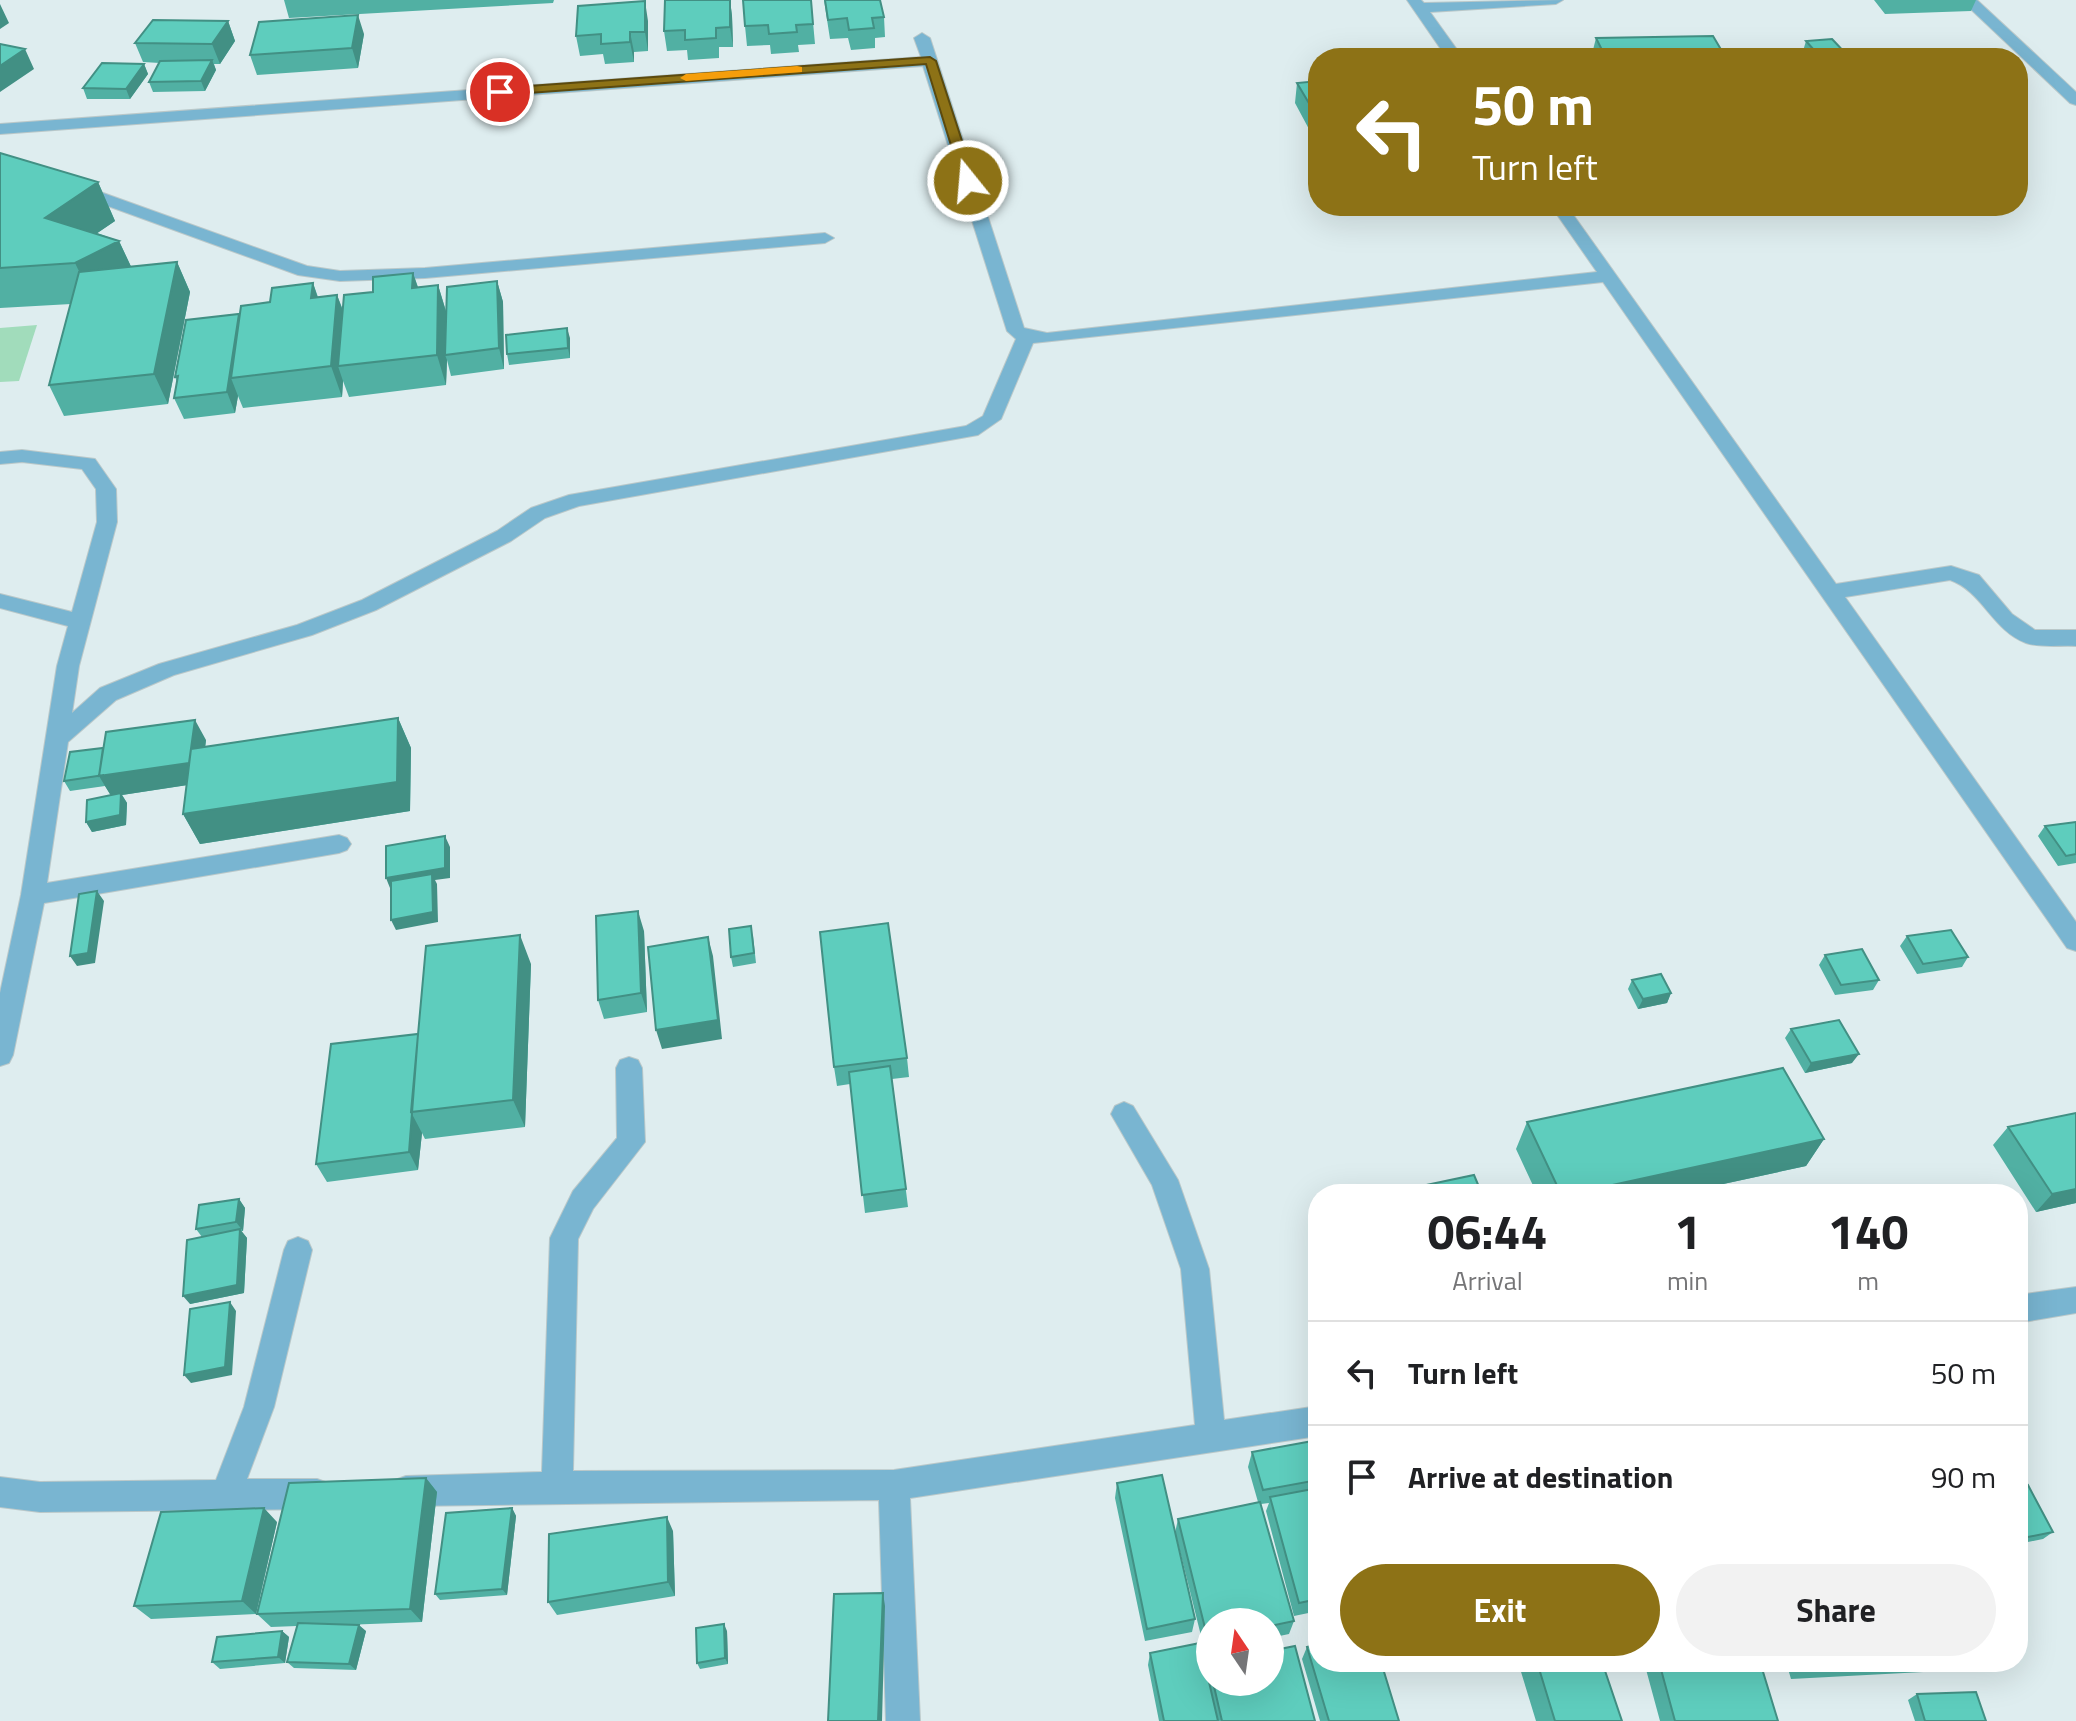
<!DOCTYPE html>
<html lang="en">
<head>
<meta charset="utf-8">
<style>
	:root { --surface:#fff; --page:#f2f2f2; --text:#202124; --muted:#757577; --line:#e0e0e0; --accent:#8d7216 }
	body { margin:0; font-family:"Titillium Web",sans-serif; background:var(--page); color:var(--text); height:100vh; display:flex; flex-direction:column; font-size:30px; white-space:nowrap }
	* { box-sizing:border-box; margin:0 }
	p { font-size:26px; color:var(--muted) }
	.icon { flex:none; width:44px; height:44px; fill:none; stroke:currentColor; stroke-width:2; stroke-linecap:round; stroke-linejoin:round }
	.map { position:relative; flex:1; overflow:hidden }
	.details { position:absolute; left:1308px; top:1184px; width:720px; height:488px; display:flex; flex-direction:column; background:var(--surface); border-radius:32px; box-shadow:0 8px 32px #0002 }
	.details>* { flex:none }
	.hud { position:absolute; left:1308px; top:48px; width:720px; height:168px; border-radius:32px; box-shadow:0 8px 32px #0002; background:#8d7216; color:#fff; overflow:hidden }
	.needle { width:52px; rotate:347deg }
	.buttons { position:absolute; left:1196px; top:1608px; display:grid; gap:16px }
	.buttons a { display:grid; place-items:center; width:88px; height:88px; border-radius:50%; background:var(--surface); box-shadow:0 8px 32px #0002; font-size:40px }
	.pin { position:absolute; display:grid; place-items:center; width:68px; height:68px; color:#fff; margin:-34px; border:4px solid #fff; border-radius:50%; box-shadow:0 2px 8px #0007 }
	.me { position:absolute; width:88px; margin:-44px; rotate:343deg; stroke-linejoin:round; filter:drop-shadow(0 0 6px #0008) }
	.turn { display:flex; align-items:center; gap:28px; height:168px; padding:0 32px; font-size:36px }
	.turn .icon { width:104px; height:104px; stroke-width:2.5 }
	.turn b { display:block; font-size:56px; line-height:68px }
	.eta { display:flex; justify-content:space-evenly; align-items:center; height:136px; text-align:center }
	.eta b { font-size:48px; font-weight:700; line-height:56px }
	.cta { display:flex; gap:16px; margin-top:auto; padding:16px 32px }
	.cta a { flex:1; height:92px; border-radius:48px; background:var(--accent); color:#fff; font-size:32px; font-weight:700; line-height:92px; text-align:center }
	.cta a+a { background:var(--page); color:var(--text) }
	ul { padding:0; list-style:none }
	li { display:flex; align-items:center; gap:24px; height:104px; padding:0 32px; border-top:2px solid var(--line) }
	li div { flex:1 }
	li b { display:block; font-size:30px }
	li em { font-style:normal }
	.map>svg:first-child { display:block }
	.green { fill:#a1dcbb }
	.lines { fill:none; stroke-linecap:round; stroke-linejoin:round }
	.minor-casing { stroke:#bac8c9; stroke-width:2 }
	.minor { fill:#79b5d1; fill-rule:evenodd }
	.wall { fill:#51b0a3 }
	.shaded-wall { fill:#429084 }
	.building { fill:#5ecdbd; stroke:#429084; stroke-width:2 }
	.route { fill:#8d7216; stroke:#5c4a0e; stroke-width:2 }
	.slow { fill:#f59e0b }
</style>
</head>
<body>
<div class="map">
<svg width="2076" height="1721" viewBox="0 0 2076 1721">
	<rect width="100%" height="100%" fill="#deedef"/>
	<path class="green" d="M37 325 19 381 0 382V328Z"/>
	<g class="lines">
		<g class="minor-casing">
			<path id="minor" d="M1407 0H1421L1424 3 1563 0 1556 4 1430 12 1463 58H1447Z
				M1961 0H1977L2076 92V105L2070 103Z
				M922 33 930 38 1024 328 1047 333 1597 272 1551 206H1567L1836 584 1951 566 1979 575 2012 614 2035 630H2076V646C2061 645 2040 648 2026 643 1993 631 1982 591 1950 580L1845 597 2076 922V951L2067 948 1603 282 1033 343 1001 419 978 435 579 506 545 518 511 541 376 610 312 635 174 675 116 700 68 742 47 883 339 835 347 838 351 844 347 850 339 853 44 903 13 1055 9 1063 0 1066V993L21 895 57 666 68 626 0 608V594L72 612 97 522 96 489 82 469 22 462 0 464V452L22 450 95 459 116 489 117 522 79 666 72 713 100 688 159 664 297 625 362 600 497 531 531 508 569 495 966 426 983 416 1016 339 1007 331 923 66 0 134V124L921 57 914 38Z
				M78 184 307 266 340 271 425 268 825 233 834 238 825 243 425 278 340 281 298 275 72 193 70 189Z
				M629 1057 638 1060 642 1068 645 1142 593 1209 578 1239 573 1471 894 1470 1195 1425 1181 1269 1152 1185 1111 1114 1115 1106 1124 1102 1133 1106 1178 1180 1209 1269 1224 1420 1318 1406V1436L910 1498 920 1721H886L879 1500 406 1506 395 1502 391 1491 395 1480 406 1476 542 1472 550 1238 573 1191 617 1138 616 1068 620 1060Z
				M298 1237 308 1241 312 1250 274 1407 247 1479H317L328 1483 332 1494 328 1505 317 1509 40 1512 0 1507V1477L40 1482 216 1480 244 1407 284 1250 288 1241Z
				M2076 1287V1313L2018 1323V1295Z"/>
		</g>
		<use href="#minor" class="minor"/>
	</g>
	<path class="wall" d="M284 0H554L553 3 289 18Z
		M730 0 732 16 733 47H719V58L688 60 687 50 667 51 664 31Z
		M811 0 815 44 798 45 799 52 771 54 770 45 747 46 745 26Z
		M824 0H880L884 17 885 37 875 38V48L851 50 848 38 830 39Z
		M1874 0H1976L1971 11 1885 14Z
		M228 21 235 41 220 64H214L216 70 205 91 153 92 149 82 160 63 143 62 135 43Z
		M648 21V51L634 52V62L605 64 603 54 580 56 576 36Z
		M364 34 358 68 257 75 250 55Z
		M1596 38 1726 58H1591Z
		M1806 41 1848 56V58H1809L1803 51Z
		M144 64 148 74 130 99H87L83 88Z
		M1318 81 1310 131 1295 103 1297 83Z
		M0 153 98 182 115 221 97 233 119 241 131 267 177 262 190 292 168 404 64 416 49 385 71 304 0 308Z
		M413 273 418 287 438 285 446 311 497 281 503 302 504 369 451 376 447 360 446 385 349 397 343 381 342 397 243 408 238 396 235 413 184 419 174 398 177 382 175 377 239 314 270 302 313 283 318 297 337 295 343 310 373 292Z
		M570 338V358L509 365 507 354Z
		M398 718 411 748 410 811 200 844 183 814 187 785 122 795 127 803 126 825 92 832 86 822 111 795 105 786 70 791 64 781 206 740 205 747Z
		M2076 822V863L2058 866 2038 836 2045 826Z
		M644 931 647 1012 604 1019 598 1000Z
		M753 936 756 963 733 967 731 957Z
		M1907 936 1968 957 1962 967 1917 974 1900 946Z
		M1825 955 1879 980 1873 990 1835 995 1819 965Z
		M531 964 525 1127 425 1139 422 1133 418 1170 327 1182 316 1164 418 1034Z
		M1632 980 1671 993 1667 1003 1638 1009 1628 989Z
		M1791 1029 1852 1063 1805 1073 1785 1038Z
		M907 1058 909 1077 892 1079 908 1207 865 1213 850 1084 837 1086 834 1067Z
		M2076 1113V1203L2036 1212 1993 1145 2008 1127Z
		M1527 1122 1824 1139 1806 1166 1677 1194H1537L1516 1149Z
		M239 1199 245 1208 243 1231H241L247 1238 244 1293 190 1304 202 1237 196 1229Z
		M1318 1440V1611L1294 1616 1266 1511 1269 1503 1261 1504 1294 1621 1289 1634 1270 1638V1622H1210V1651L1205 1652 1176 1535 1195 1619 1192 1632 1145 1641 1115 1498 1117 1483 1175 1533 1178 1519 1258 1502 1248 1467 1252 1452Z
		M426 1478 437 1492 422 1622 344 1625 366 1631 356 1670 294 1668 287 1662 297 1626 271 1627 257 1614Z
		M2018 1487 2053 1532 2043 1539 2018 1544Z
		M512 1508 516 1516 507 1595 440 1600 435 1594Z
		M277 1522 256 1614 151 1619 134 1606Z
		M673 1531 675 1596 557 1615 548 1602Z
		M282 1631 289 1637 285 1663 220 1669 212 1662Z
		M727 1631 728 1664 700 1669 697 1663Z
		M1307 1647 1399 1721H1320L1302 1659Z
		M1150 1653 1206 1671 1208 1663H1210V1682H1270L1315 1721H1159L1148 1665Z
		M1518 1662H1602L1622 1721H1536Z
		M1644 1662H1760L1778 1721H1660Z
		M1786 1662H1973L1961 1670 1791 1679Z
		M1917 1694 1986 1721H1915L1908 1700Z"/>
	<path class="shaded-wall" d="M730 0 732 16 733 47 730 27Z
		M645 1 648 21V51L645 32Z
		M0 4 9 23 0 29Z
		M358 15 364 34 358 68 352 48Z
		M228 21 235 41 220 64 212 44Z
		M630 32 634 52V62L630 42Z
		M25 49 34 69 0 92V66Z
		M212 60 216 70 205 91 201 81Z
		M144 64 148 74 130 99 126 89Z
		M1313 110H1318V130L1310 131Z
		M98 182 115 221 64 256 45 218Z
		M119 241 137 279 94 302 75 263Z
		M177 262 190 292 168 404 154 374Z
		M413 273 423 303 412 288Z
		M497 281 503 302 504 369 499 348Z
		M313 283 323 314 311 298Z
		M438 285 447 315 445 355 447 360 446 385 437 355Z
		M337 295 348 325 338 366 343 381 342 397 331 366Z
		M239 314 231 378 238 396 235 413 227 392Z
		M567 328 570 338V358L568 348Z
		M398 718 411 748 410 811 200 844 183 814Z
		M195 720 206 740 201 783 122 795 127 803 126 825 92 832 86 822 111 796 99 776Z
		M445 836 450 847V878L435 880 437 884 438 922 396 930 391 920 433 881 390 888 386 878Z
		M97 891 104 901 95 963 77 966 70 956Z
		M638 911 644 931 647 1012 641 993Z
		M520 935 531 964 525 1127 513 1100Z
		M708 937 713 956 722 1039 662 1049 656 1030Z
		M1671 993 1667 1003 1638 1009 1643 999Z
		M1859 1054 1852 1063 1805 1073 1811 1063Z
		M412 1114 422 1133 418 1170 409 1152Z
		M1824 1139 1806 1166 1677 1194H1571Z
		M2076 1189V1203L2036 1212 2052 1194Z
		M239 1199 245 1208 243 1231 236 1222Z
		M240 1229 247 1238 244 1293 190 1304 183 1296Z
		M230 1302 236 1311 232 1375 191 1383 184 1375Z
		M426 1478 437 1492 422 1622 410 1609Z
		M264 1508 277 1522 256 1614 242 1601Z
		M512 1508 516 1516 507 1595 502 1589Z
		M667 1517 673 1531 675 1596 668 1582Z
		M883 1593 885 1606 882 1721H878Z
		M724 1624 727 1631 728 1664 725 1658Z
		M359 1625 366 1631 356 1670 349 1664Z
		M282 1631 289 1637 285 1663 278 1657Z"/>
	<path class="building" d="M665 0H730V27L716 28V38L685 40V30L664 31Z
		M743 0H811L813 24 796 25 797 32 769 34 768 25 745 26Z
		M825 0H880L884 17 872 18 874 28 849 30 847 18 828 20Z
		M645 1V32H630V42L601 44V34L576 36 578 6Z
		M358 15 352 48 250 55 259 22Z
		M153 20 228 21 212 44 135 43Z
		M1713 36 1726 58H1606L1596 38Z
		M1832 39 1848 56 1821 58 1806 41Z
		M0 44 25 49 0 66Z
		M212 60 201 81 149 82 160 61Z
		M102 63 144 64 126 89 83 88Z
		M1318 81V110H1313L1297 83Z
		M0 153 98 182 45 218 119 241 75 263 0 268Z
		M177 262 154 374 49 385 79 272Z
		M413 273 412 288 438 285 437 355 338 366 344 295 373 292V277Z
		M497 281 499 348 445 355 447 287Z
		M313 283 311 298 337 295 331 366 231 378 241 306 270 302 272 288Z
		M239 314 227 392 174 398 178 376 175 377 186 320Z
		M567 328 568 348 507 354 506 335Z
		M398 718 397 782 183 814 191 749Z
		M195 720 189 763 99 776 106 732Z
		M103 748 99 776 104 775 64 781 70 752Z
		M121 793 120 815 86 822 87 800Z
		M2076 822V854L2066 856 2045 826Z
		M445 836V868L386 878V846Z
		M432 874 433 912 391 920V881Z
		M97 891 88 953 70 956 79 894Z
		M638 911 641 993 598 1000 596 916Z
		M888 923 907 1058 834 1067 820 932Z
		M751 926 754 953 731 957 729 929Z
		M1951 930 1968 957 1923 964 1907 936Z
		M520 935 513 1100 411 1112 426 946Z
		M708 937 718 1020 656 1030 648 947Z
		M1862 949 1879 980 1841 985 1825 955Z
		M1661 974 1671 993 1643 999 1632 980Z
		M1839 1020 1859 1054 1811 1063 1791 1029Z
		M418 1034 409 1152 316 1164 331 1044Z
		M890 1066 906 1189 862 1195 849 1072Z
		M1783 1068 1824 1139 1571 1194H1561L1527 1122Z
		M2076 1113V1189L2052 1194 2008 1127Z
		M1474 1175 1482 1194H1414L1412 1188Z
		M239 1199 236 1222 196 1229 199 1205Z
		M240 1229 237 1285 183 1296 187 1240Z
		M230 1302 225 1367 184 1375 190 1309Z
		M1318 1440V1480L1263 1490 1252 1452Z
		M1162 1475 1195 1619 1147 1629 1117 1483Z
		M426 1478 410 1609 257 1614 289 1483Z
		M2028 1485 2053 1532 2018 1539V1487Z
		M1318 1488V1599L1299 1603 1270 1497Z
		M1260 1502 1294 1621 1270 1626V1622H1210V1639L1208 1640 1178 1519Z
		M264 1508 242 1601 134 1606 161 1512Z
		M512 1508 502 1589 435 1594 446 1513Z
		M667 1517 668 1582 548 1602 549 1534Z
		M883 1593 878 1721H828L834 1594Z
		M298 1623 359 1625 349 1664 287 1662Z
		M724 1624 725 1658 697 1663 696 1628Z
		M282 1631 278 1657 212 1662 217 1637Z
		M1200 1643 1218 1721H1164L1150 1653Z
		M1318 1644V1662H1381L1399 1721H1329L1307 1647Z
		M1295 1646 1315 1721H1222L1213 1682H1270V1651Z
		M1537 1662H1602L1622 1721H1555Z
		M1659 1662H1760L1778 1721H1675Z
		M1804 1662H1905L1805 1667Z
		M1976 1692 1986 1721H1925L1917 1694Z"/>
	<path class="route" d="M930 57 936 61 975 181 973 183 962 181 926 64 500 95 494 92 500 88Z"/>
	<path class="slow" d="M797 66 802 67V72L686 81 680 78 686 74Z"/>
</svg>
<div class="buttons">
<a><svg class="needle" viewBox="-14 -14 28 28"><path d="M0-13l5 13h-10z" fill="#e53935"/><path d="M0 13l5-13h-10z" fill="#757577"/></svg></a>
</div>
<div class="pin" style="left:500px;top:92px;background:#d93025"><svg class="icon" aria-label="arrive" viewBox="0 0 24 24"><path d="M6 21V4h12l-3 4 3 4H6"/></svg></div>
<svg class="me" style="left:968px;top:181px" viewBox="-20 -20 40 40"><circle r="17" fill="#8d7216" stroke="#fff" stroke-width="3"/><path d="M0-11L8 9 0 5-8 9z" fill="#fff"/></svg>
<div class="hud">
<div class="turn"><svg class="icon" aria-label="left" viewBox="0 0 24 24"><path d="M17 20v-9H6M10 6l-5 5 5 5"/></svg><div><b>50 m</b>Turn left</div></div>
</div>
<section class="details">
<div class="eta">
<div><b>06:44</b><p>Arrival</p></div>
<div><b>1</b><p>min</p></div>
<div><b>140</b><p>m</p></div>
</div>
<ul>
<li><svg class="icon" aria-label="left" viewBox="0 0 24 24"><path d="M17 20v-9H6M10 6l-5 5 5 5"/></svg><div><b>Turn left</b></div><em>50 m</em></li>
<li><svg class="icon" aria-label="arrive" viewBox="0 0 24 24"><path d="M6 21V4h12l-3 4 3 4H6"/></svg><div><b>Arrive at destination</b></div><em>90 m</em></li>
</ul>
<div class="cta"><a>Exit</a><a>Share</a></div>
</section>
</div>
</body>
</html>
